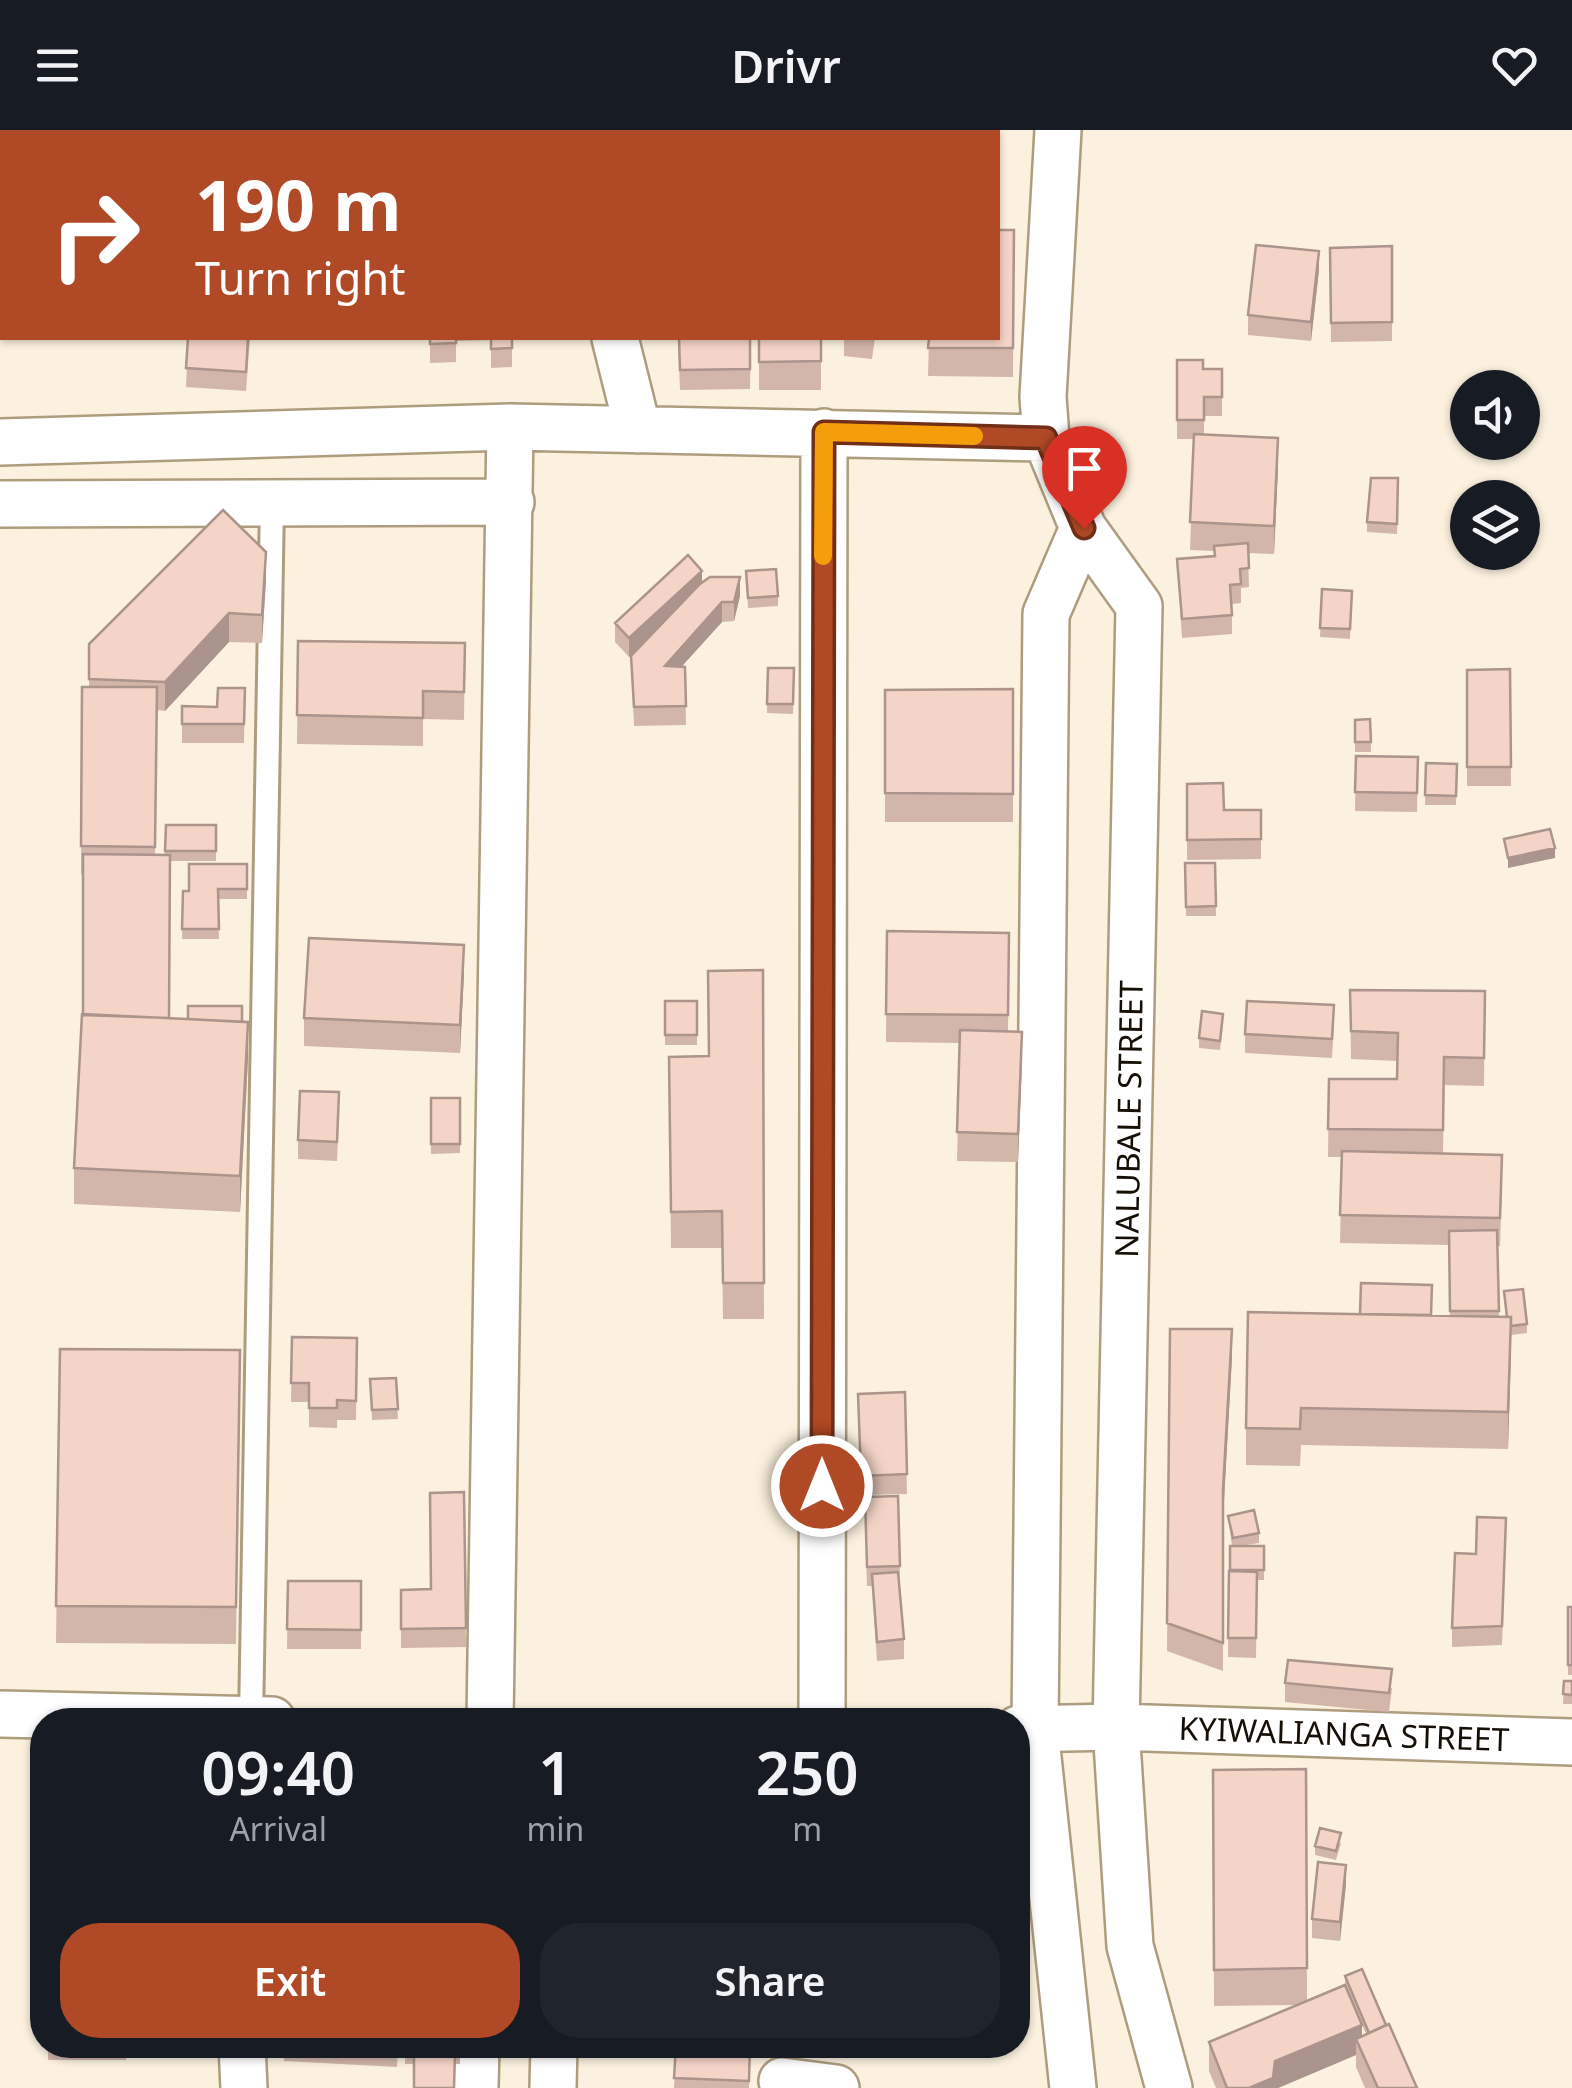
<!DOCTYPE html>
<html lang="en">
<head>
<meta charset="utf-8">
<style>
	:root { --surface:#171b24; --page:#20242c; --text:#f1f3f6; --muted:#9ea1a6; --accent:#b04925 }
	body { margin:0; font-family:"Noto Sans",sans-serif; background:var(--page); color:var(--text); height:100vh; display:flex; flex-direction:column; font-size:38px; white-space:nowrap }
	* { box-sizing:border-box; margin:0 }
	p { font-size:32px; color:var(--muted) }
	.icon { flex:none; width:55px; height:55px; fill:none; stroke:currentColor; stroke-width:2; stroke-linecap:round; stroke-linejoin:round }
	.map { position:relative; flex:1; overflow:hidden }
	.sheet { position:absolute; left:30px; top:1578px; width:1000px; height:350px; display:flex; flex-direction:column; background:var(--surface); border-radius:40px; box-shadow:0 2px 8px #0004 }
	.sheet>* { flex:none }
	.guide { position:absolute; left:0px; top:0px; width:1000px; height:210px; box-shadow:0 2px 8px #0004; background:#b04925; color:#fff; overflow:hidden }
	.buttons { position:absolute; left:1450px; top:240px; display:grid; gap:20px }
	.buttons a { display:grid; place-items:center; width:90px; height:90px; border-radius:50%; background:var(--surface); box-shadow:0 2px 8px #0004; font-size:50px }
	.pin { position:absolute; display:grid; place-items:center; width:85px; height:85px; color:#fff; margin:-102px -42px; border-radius:50% 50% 50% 0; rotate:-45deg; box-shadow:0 0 10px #0007 }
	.pin .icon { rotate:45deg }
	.me { position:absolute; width:110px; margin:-55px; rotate:0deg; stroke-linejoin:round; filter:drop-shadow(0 0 8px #0008) }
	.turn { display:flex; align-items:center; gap:35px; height:210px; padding:0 30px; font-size:45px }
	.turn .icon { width:130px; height:130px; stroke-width:2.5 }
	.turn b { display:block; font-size:70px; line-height:85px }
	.eta { display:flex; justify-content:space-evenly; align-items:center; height:170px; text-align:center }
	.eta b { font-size:60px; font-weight:600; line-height:70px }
	.action { display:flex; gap:20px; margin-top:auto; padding:20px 30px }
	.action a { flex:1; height:115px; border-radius:40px; background:var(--accent); color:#fff; font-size:40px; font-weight:600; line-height:115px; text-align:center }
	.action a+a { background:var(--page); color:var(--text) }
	header { display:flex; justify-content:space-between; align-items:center; height:130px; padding:0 30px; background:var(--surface); font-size:45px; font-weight:600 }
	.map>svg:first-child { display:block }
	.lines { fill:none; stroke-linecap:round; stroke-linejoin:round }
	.service-casing { stroke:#ae9c7e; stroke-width:28 }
	.minor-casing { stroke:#ae9c7e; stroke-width:50 }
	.primary-casing { stroke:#dedddc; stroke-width:60 }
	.service { stroke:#fff; stroke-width:22 }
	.minor { stroke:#fff; stroke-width:45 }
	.primary { stroke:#73eee4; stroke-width:55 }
	.wall { fill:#d2b6aa; fill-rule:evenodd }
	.shaded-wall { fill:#ab948b }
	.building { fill:#f4d4c6; stroke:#ab948b; stroke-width:2.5 }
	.route-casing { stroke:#722f18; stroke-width:25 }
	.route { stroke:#b04925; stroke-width:18 }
	.slow { stroke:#f59e0b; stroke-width:18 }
	.labels { text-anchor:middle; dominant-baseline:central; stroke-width:9; stroke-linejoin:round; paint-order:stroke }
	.street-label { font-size:32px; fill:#160f05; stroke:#fff }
</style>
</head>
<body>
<header><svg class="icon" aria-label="menu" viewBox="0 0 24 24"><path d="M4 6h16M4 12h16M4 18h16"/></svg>Drivr<svg class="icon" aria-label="heart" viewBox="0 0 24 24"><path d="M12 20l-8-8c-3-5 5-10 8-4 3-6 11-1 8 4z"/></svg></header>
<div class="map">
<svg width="1572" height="1958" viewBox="0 0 1572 1958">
	<rect width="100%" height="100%" fill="#fcf1de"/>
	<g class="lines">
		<g class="service-casing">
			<path id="service" d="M251 1590 272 373"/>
		</g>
		<g class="minor-casing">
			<path id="minor" d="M563 0V2
				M1058 0 1043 267 1046 308 1083 398 1139 476 1116 1597 1130 1816 1169 1958
				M615 208 638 300
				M0 312 510 297 1046 308
				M0 374 511 372
				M0 1584 272 1590
				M490 1590 510 297
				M822 1590 824 302
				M1018 1599 1116 1597 1572 1612
				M242 1915 244 1958
				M782 1951 836 1958
				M475 1958 476 1915
				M553 1958 554 1915
				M1073 1958 1035 1599 1046 484 1083 398"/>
		</g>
		<g class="primary-casing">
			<path id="primary" d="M0 61 1 0"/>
		</g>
		<use href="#service" class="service"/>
		<use href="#minor" class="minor"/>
		<use href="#primary" class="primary"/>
	</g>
	<path class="wall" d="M611 0H857V2H611Z
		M1014 100 1013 247 928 246 929 208Z
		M1392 116V211L1331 212 1330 118Z
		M1319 140 1311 211 1248 205V185Z
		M188 208H250L246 261 186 257Z
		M430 208H512V237L491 238V210L456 211V232L430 233Z
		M678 208H751L750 259 680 260Z
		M759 208H821V260H759Z
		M844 208H875L872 229 844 226Z
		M1177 230 1203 239H1222V286H1204V304L1278 336 1274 424 1248 423 1249 457 1241 458V473L1232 474V504L1182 508 1177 429 1214 427V421L1190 420 1194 309H1177Z
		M1398 348 1397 404 1367 402V392Z
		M746 441 778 466V476L748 478Z
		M266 450 262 513 229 512 165 581 157 580 155 725H165L166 695H216V731H170L169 888 242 892 248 928 240 1082 74 1074V1038L82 884 83 744H81L82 557H89V514Z
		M702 452 740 466 734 491 722 492 681 537H685L686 595 634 596 631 526 629 527 615 512V493Z
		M1322 459 1352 461 1350 509 1320 507Z
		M298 511 465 513 464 590 423 589V616L297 614Z
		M768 538H794L793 584 767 583Z
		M1510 539 1511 656H1467V540Z
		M245 558 244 613H182V576L217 577Z
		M1013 559V692H885V560Z
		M1370 589 1371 622H1355V590Z
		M1356 626 1418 627 1417 682 1355 681Z
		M1426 633 1457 634 1456 675H1425Z
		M1187 654 1224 680H1261V729L1187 730Z
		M1185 733H1215L1216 786H1186Z
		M247 734V769H218L219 809H182L183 761H189Z
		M887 801 1009 803 1008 901 1022 930 1018 1032 957 1031 960 913 886 912Z
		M763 840 764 1189H723L722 1118H671L669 927 708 926Z
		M464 843 460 923 304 916V888Z
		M1350 860 1485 861 1484 956 1444 955 1443 1024 1502 1053 1500 1116H1497L1499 1186 1506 1187 1504 1161 1527 1194V1203L1511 1205 1508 1319 1301 1315 1300 1336 1246 1335V1298L1432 1185 1450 1186 1449 1115 1340 1113 1342 1027H1328L1329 949H1397V931L1351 929Z
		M665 871H697V915H665Z
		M1223 893 1220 920 1199 918V908Z
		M1334 894 1332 928 1245 923V904Z
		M431 968H460V1023L431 1024Z
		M339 982 337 1031 298 1029V1010Z
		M1170 1199 1232 1227 1223 1388V1541L1167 1521Z
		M292 1207 357 1208 356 1290H337V1298L309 1297V1272H291Z
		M60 1219 240 1220 236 1514 56 1513Z
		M396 1248 398 1289 372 1290 370 1249Z
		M905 1262 907 1364 861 1365 858 1283Z
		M464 1362 466 1517 401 1518V1460L431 1459Z
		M865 1386 900 1436 899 1455 904 1509V1529L877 1531 872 1456H867Z
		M1228 1386 1259 1403V1413L1239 1416H1264V1450H1257L1256 1528 1228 1527 1229 1441H1230L1232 1416Z
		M1506 1407 1502 1515 1452 1517V1498L1476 1424Z
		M288 1451H361V1519H287Z
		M1568 1477H1572V1545H1568Z
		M1564 1551H1572V1574H1563Z
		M1285 1553 1392 1558 1389 1582 1285 1572Z
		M1306 1639 1307 1871 1345 1855V1846L1386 1895 1417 1958H1365L1356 1937V1925L1278 1958H1216L1209 1941V1912L1298 1875 1214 1876 1213 1640ZM1360 1890 1366 1904 1362 1906Z
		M1341 1713 1336 1730 1315 1725V1716Z
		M1346 1754 1340 1811 1312 1808V1789Z
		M48 1915H127L126 1930H48Z
		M284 1915H398L397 1937 284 1931Z
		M405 1915H460V1934H405Z
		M676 1915H751L749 1958H674Z"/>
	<path class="shaded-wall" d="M1319 121V140L1311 211V192Z
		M1278 308V336L1274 424V396Z
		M266 422V450L262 513V485Z
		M702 441V460L629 527V508Z
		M740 447V466L734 491V472Z
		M722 472V492L665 555V536Z
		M229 483V512L165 581V552Z
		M1555 718V728L1508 738V728Z
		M464 815V843L460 923V895Z
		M248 892V928L240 1082V1046Z
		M1022 902V930L1018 1032V1004Z
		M1511 1187V1223L1508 1319V1282Z
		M1232 1199V1227L1223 1388V1360Z
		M1346 1735V1754L1340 1811V1792Z
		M1362 1895V1922L1356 1909V1925L1278 1958H1249L1275 1931Z"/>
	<path class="building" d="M89 0H181V2H89Z
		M306 0H424L423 2H306Z
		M998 100H1014L1013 218H928L929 208H998Z
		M1256 115 1319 121 1311 192 1248 185Z
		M1392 116V192L1331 193 1330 118Z
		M188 208H248L246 242 186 238Z
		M430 208H456V213L430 214Z
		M491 208H512V218L491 219Z
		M679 208H750V239L680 240Z
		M759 208H821V231L759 232Z
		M1177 230H1203V239H1222V267H1204V290H1177Z
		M1194 304 1278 308 1274 396 1190 392Z
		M1371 348H1398L1397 394 1367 392Z
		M223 380 266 422 262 485 229 483 165 552 89 549V514Z
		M1248 413 1249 438 1240 439 1241 454 1230 455 1232 485 1182 489 1177 429 1215 426 1214 416Z
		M688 425 702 441 629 508 615 493Z
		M776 439 778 466 748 468 746 441Z
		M710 447H740L734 472H722L665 536 685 537 686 576 634 577 631 526 700 454Z
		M1322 459 1352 461 1350 499 1320 498Z
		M298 511 465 513 464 562 423 561V588L297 585Z
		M768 538H794L793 574H767Z
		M1510 539 1511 637H1467V540Z
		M82 557H157L155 717 81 716Z
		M218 558H245L244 594H182V576L217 577Z
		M1013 559V664L885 663V560Z
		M1370 589 1371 612H1355V590Z
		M1356 626 1418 627 1417 663 1355 662Z
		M1426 633 1457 634 1456 666 1425 665Z
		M1223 653 1224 680H1261V709L1187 710V654Z
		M166 695H216V721H165Z
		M1550 699 1555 718 1508 728 1504 709Z
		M83 724 170 725 169 888 83 885Z
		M1185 733H1215L1216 776 1186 777Z
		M189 734H247V759H218L219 799H182L183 761H189Z
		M887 801 1009 803 1008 885 886 884Z
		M309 808 464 815 460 895 304 888Z
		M763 840 764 1153H723L722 1081 671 1082 669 927 709 926 708 841Z
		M1350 860 1485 861 1484 928 1444 927 1443 1000 1328 999 1329 949H1397L1398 903 1351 901Z
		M665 871H697V905H665Z
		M1247 871 1334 875 1332 909 1245 904Z
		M188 876H242V892L188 889Z
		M1202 881 1223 884 1220 911 1199 908Z
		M82 884 248 892 240 1046 74 1038Z
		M960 900 1022 902 1018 1004 957 1002Z
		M300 961 339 962 337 1012 298 1010Z
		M431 968H460V1014H431Z
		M1342 1021 1502 1025 1500 1088 1340 1085Z
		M1497 1100 1499 1181H1450L1449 1101Z
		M1361 1153 1432 1155 1431 1185 1360 1184Z
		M1523 1159 1527 1194 1511 1196V1187H1507L1504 1161Z
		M1248 1182 1511 1187 1508 1282 1301 1278 1300 1299 1246 1298Z
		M1170 1199H1232L1223 1360V1513L1167 1493Z
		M292 1207 357 1208 356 1271 337 1270V1278H309V1253H291Z
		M60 1219 240 1220 236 1477 56 1476Z
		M396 1248 398 1279 372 1280 370 1249Z
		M905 1262 907 1344 861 1346 858 1264Z
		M464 1362 466 1498 401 1499V1460L431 1459 430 1363Z
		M898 1366 900 1436 867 1437 865 1367Z
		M1254 1380 1259 1403 1233 1408 1228 1386Z
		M1477 1387 1506 1388 1502 1496 1452 1498 1455 1423 1476 1424Z
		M1230 1416H1264V1440H1230Z
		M1229 1441 1257 1442 1256 1508H1228Z
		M898 1442 904 1509 877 1512 872 1444Z
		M288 1451H361V1500L287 1499Z
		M1568 1477H1572V1535H1568Z
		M1288 1530 1392 1539 1389 1563 1285 1553Z
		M1564 1551H1572V1565L1563 1564Z
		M1306 1639 1307 1838 1214 1840 1213 1640Z
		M1320 1698 1341 1703 1336 1721 1315 1716Z
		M1318 1732 1346 1735 1340 1792 1312 1789Z
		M1362 1839 1386 1895 1369 1903 1345 1846Z
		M1345 1855 1362 1895 1275 1931 1273 1948 1249 1958H1227L1209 1912Z
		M1389 1894 1417 1958H1378L1356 1909Z
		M345 1915H397V1918Z
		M676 1915H750L749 1951 674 1948Z
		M414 1922H455L454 1958H414Z"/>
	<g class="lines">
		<g class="route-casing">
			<path id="route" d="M822 1356 824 302 1046 308 1084 398"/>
		</g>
		<use href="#route" class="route"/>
		<path class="slow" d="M823 426 824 302 974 306"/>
	</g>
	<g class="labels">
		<g class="street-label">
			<text transform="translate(1128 989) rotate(-89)">NALUBALE STREET</text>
			<text transform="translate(1344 1603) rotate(2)">KYIWALIANGA STREET</text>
		</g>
	</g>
</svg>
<div class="buttons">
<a><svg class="icon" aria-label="sound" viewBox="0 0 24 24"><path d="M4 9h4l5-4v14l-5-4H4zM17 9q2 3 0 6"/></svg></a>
<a><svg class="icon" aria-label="layers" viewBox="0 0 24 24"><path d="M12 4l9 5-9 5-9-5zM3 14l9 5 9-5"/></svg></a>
</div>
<div class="pin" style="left:1084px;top:398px;background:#d93025"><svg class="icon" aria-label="arrive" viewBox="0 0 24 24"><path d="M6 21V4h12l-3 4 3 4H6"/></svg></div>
<svg class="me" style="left:822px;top:1356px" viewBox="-20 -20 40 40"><circle r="17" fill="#b04925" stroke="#fff" stroke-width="3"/><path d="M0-11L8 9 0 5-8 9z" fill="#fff"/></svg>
<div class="guide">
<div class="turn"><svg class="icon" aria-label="right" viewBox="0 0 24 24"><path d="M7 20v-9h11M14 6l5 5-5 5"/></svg><div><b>190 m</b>Turn right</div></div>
</div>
<section class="sheet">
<div class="eta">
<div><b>09:40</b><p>Arrival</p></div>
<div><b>1</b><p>min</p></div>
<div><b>250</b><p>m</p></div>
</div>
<div class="action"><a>Exit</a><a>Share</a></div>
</section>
</div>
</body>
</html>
